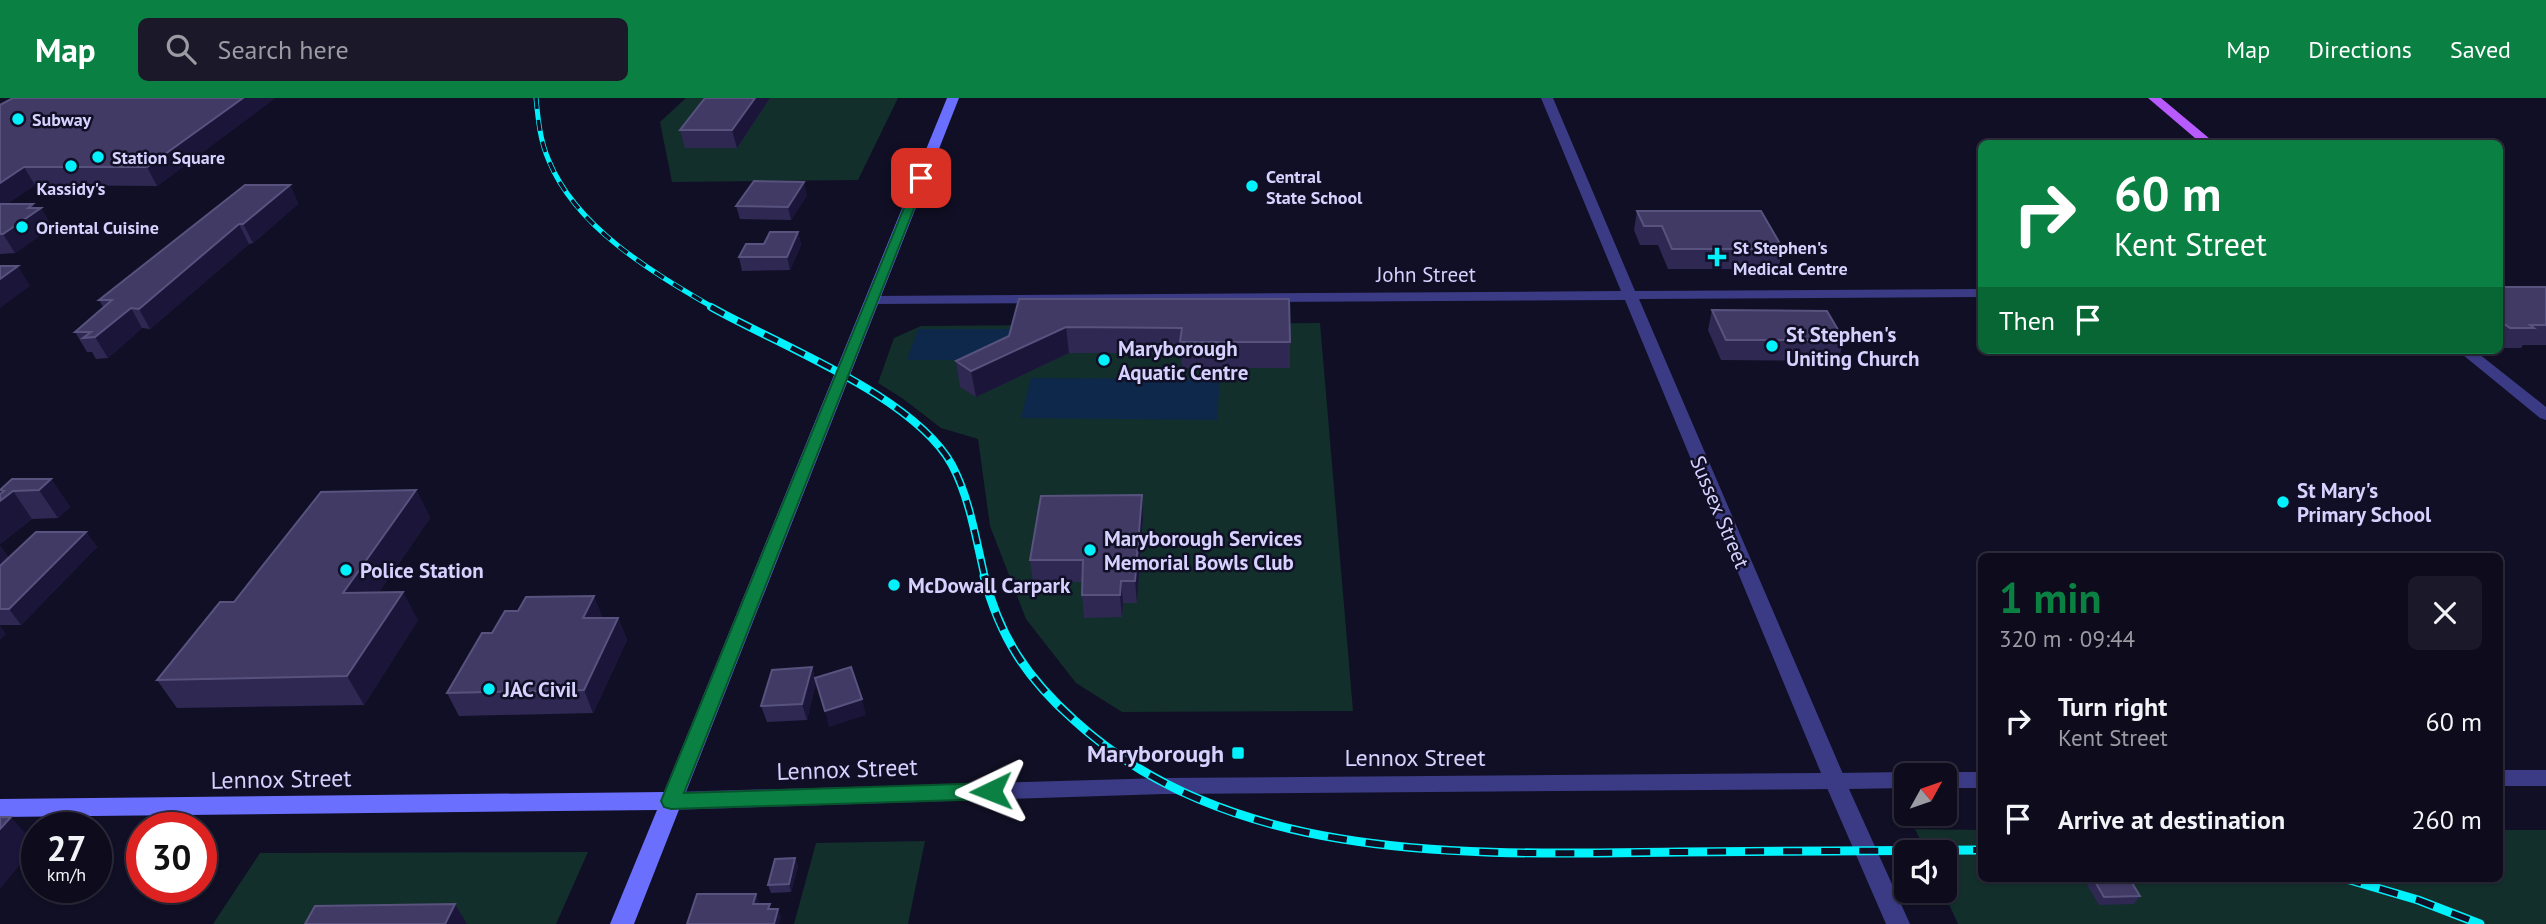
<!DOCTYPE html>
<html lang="en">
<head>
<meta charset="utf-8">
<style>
	:root { --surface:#0d0b1c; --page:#1b1929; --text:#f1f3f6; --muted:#9a9ba3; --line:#2d2b3b; --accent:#0b8043 }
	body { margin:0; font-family:"PT Sans",sans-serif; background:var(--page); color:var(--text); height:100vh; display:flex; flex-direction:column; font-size:26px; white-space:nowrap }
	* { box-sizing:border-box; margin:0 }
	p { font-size:23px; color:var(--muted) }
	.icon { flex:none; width:38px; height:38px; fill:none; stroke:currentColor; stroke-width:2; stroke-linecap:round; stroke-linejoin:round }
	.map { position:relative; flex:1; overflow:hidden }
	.panel { position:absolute; left:1978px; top:455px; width:525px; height:329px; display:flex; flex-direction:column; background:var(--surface); border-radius:10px; box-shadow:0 2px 5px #0004,0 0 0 2px var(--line) }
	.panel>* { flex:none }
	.top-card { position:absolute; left:1978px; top:42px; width:525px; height:214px; border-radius:10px; box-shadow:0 2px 5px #0004,0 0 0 2px var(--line); background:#0b8043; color:#fff; overflow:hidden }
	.needle { width:46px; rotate:50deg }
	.tools { position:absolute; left:1894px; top:665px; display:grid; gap:14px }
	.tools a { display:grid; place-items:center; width:63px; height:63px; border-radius:10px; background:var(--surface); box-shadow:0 2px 5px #0004,0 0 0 2px var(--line); font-size:35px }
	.speed { position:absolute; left:21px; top:714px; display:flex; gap:14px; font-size:35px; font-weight:700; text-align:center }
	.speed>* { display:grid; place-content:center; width:91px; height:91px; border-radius:50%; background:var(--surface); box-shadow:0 2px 5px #0004,0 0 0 2px var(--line); line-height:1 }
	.speed small { font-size:18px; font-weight:400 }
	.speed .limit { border:10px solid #d22; background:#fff; color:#111 }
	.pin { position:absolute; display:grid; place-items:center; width:60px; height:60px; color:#fff; margin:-30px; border-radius:14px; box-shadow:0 4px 10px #0006 }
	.me { position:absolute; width:77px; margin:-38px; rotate:268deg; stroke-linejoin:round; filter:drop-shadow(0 0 5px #0008) }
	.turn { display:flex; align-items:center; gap:24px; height:147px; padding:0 21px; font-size:32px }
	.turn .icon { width:91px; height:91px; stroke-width:2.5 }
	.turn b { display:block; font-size:49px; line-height:60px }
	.then { display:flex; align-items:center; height:66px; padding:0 21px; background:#0003; gap:14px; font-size:26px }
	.round { display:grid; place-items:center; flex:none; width:74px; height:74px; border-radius:10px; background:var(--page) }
	.summary { display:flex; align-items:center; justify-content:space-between; height:119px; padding:0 21px }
	h1 { font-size:42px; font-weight:700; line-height:52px; color:var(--accent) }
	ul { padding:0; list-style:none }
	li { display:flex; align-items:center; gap:21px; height:98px; padding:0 21px }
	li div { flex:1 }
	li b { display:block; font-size:26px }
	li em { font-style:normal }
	header { display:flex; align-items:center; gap:42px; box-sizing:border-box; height:98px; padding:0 35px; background:var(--accent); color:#fff }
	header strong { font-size:33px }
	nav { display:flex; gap:38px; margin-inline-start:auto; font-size:24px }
	.search { width:490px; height:63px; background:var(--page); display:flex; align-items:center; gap:18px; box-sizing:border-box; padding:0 24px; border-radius:10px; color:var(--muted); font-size:26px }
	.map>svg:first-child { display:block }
	.green { fill:#122f2c }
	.water { fill:#0d284a }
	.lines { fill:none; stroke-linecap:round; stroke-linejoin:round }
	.minor { fill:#3a3b84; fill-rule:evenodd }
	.tertiary { fill:#3a3b84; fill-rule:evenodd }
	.secondary { fill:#6a6ffe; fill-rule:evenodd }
	.primary { fill:#b75afe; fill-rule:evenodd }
	.rail-far2-casing { stroke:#01f2fc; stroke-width:5 }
	.rail-far1-casing { stroke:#01f2fc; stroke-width:8 }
	.rail-casing { stroke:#01f2fc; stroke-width:9 }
	.rail-far2 { stroke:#110f25; stroke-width:3.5; stroke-dasharray:11; stroke-linecap:butt }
	.rail-far1 { stroke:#110f25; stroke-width:5; stroke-dasharray:15; stroke-linecap:butt }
	.rail { stroke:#110f25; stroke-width:6; stroke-dasharray:19; stroke-linecap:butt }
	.wall { fill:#2e2853 }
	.shaded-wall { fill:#1b1639 }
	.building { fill:#403a65; stroke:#57527e; stroke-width:2 }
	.route { fill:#0b8043; stroke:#07532c; stroke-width:2 }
	.poi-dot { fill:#01f2fc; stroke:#110f25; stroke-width:2.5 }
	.labels { text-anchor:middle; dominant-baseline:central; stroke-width:5; stroke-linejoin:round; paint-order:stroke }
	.far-poi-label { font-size:18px; font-weight:bold; fill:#d5d2ff; stroke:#110f25; text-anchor:start }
	.street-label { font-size:21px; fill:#d5d2ff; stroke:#110f25 }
	.poi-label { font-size:21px; font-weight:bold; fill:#d5d2ff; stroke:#110f25; text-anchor:start }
	.near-poi-label { font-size:24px; font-weight:bold; fill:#d5d2ff; stroke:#110f25; text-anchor:end }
	.near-street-label { font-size:24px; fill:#d5d2ff; stroke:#110f25 }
</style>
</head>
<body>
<header>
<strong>Map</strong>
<div class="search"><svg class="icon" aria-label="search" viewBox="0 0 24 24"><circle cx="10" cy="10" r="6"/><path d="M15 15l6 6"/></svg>Search here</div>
<nav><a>Map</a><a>Directions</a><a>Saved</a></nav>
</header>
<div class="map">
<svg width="2546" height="826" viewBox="0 0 2546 826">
	<rect width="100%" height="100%" fill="#110f25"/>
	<path class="green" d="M686 0H898L858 82 672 84 660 24Z
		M1320 225 1353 613 1122 614 1076 585 1026 521 990 428 978 341 941 330 902 300 878 285 894 240 921 228Z
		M1915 731 1981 732V780H2499V732H2546V826H1958L1943 793 1944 754H1926Z
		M925 743 908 826H794L816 745Z
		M588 754 556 826H213L260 755Z"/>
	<path class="water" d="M918 231H1014L1006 262H907Z
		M1031 280 1220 281 1217 322 1021 320Z"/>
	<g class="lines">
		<path class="minor" d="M1541 0H1553L1635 193 1981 191V199L1639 201 1846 683 1843 689 1835 691 1164 696 671 712 663 709 660 703 663 697 671 694 1164 680 1821 675 1625 202 872 206 865 202 872 198 1621 193Z
			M2457 252H2474L2546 309V322L2540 320Z"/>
		<path class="tertiary" d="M2499 672H2546V688H2499Z
			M1906 674 1914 677H1906V690L1849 691 1910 826H1886L1824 683 1827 677 1835 675Z
			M1944 674H1981V690H1944V677H1936Z"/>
		<path class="secondary" d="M947 0H959L634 826H610L657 712 0 719V701L664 694Z"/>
		<path class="primary" d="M2148 0H2161L2216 46H2202Z"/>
		<g class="rail-far2-casing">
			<path id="rail-far2" d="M536 0C538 21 540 43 549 63 577 131 654 175 714 210"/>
		</g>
		<g class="rail-far1-casing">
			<path id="rail-far1" d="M711 209C780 248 914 298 952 367 970 401 976 442 985 480"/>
		</g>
		<g class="rail-casing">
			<path id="rail" d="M984 478C1000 540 1027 580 1074 622 1235 769 1476 756 1680 754 1780 753 1881 753 1981 752
				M2343 780 2418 802 2480 826"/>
		</g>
		<use href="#rail-far2" class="rail-far2"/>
		<use href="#rail-far1" class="rail-far1"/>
		<use href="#rail" class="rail"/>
	</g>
	<path class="wall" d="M275 0 157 88 35 87 7 106 41 110 52 129 15 155 0 156V7Z
		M705 0H770L737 50H685L680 32Z
		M290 87 298 106 253 145 249 146 150 231 142 230 108 260 96 261 92 254H87L75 234 103 209 99 202Z
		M807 97 791 122 740 121 736 108Z
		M1637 113 1783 151 1778 171H1668L1658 147H1640L1634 132Z
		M798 134 801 147 790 172 742 173 739 159 764 146Z
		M2499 189H2546V247H2523L2521 250H2499Z
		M1019 201 1290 244V270H1182L1181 255H1069L976 299 960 289 956 263 1009 238Z
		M1712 212 1844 242 1838 263 1721 262 1708 232Z
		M51 381 70 409 58 420 32 421 0 446V396L2 395 0 392Z
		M416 392 430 420 379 494 418 522 364 607 177 610 157 582 234 504Z
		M1143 419 1137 505H1123L1122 519 1084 520 1082 497V484H1033L1030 462Z
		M86 434 97 449 21 527H0V448L9 460Z
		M603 520H618L627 542 593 615 459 618 447 595 492 535Z
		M812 569 816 585 807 622 767 624 761 608Z
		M795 760 798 768 791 794 771 795 768 787Z
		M2091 780H2093L2140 798 2134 806 2099 807 2087 787Z"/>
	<path class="shaded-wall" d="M243 0H275L157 88 147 69Z
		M755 0H770L737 50 732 32Z
		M24 69 35 87 0 111V85Z
		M804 84 807 97 791 122 788 109Z
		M290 87 298 106 253 145 243 126Z
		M33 106 37 113 41 110 52 129 15 155 3 136 28 110Z
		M239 126 249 146 150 231 139 211Z
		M798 134 801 147 790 172 787 159Z
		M18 168 30 188 0 210V181Z
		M131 210 142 230 108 260 95 239Z
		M1066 229 1069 255 976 299 971 273Z
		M51 381 70 409 58 420 39 392Z
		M416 392 430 420 359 523 343 495Z
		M13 393 32 421 0 446V403Z
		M1142 397 1143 419 1137 505 1135 483Z
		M86 434 97 449 21 527 9 511Z
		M0 448 11 463 0 474Z
		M1121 483 1123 505 1122 519 1120 497Z
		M403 494 418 522 364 607 347 578Z
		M594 498 603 520H583Z
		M618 520 627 542 593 615 584 592Z
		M0 528 6 536 0 542Z
		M812 569 816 585 807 622 802 606Z
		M862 601 866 617 829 629 825 613Z
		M11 719 36 747 0 791V731Z
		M795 760 798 768 791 794 789 786Z
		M756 796 759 804 756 814 753 806Z
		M455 806 467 826H445Z
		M778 811 781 819 779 826H774Z"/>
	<path class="building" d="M13 0H243L147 69H24L0 85V7Z
		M705 0H755L732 32H680Z
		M754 83 804 84 788 109 736 108Z
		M245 87H290L243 126H239L139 211 131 210 95 239 83 240 91 234H75L112 202H99Z
		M0 106H33L28 110H41L3 136H0Z
		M1637 113H1761L1783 151H1672L1662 128H1644Z
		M770 134H798L787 159H739L746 146H764Z
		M0 168H18L0 181Z
		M2499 189H2546V227H2530L2534 230H2510L2499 222Z
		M1019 201H1289L1290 244H1180L1182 230 1066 229 971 273 956 263 1009 238Z
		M1712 212 1827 213 1844 242H1726Z
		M12 381H51L39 392 13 393 0 403V396L4 393 0 392Z
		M416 392 343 495 403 494 347 578 157 582 220 504H234L321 394Z
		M1142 397 1135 483H1121L1120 497H1082L1083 462H1030L1041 398Z
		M36 434H86L9 511H0V468Z
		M594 498 583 520H618L584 592 447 595 482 535H492L505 513H518L526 499Z
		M812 569 802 606 761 608 772 572Z
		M851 569 862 601 825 613 815 580Z
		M0 719H11L0 731Z
		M795 760 789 786 768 787 775 761Z
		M2093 780H2129L2140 798 2104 799Z
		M697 796H756L753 806H770L768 811H778L774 826H687Z
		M455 806 445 826H305L315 808Z"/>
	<path class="route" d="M917 78 926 80 684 695 991 685 998 688 1001 693 998 698 991 701 671 711 664 709 661 703Z"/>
	<g class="poi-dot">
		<circle cx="18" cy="21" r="7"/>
		<circle cx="98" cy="59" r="7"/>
		<circle cx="71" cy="68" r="7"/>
		<circle cx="1252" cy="88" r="7"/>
		<circle cx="22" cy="129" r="7"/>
		<path d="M1713.5 148.5h7v7h7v7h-7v7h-7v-7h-7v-7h7z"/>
		<circle cx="1772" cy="248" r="7"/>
		<circle cx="1104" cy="262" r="7"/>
		<circle cx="2283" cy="404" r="7"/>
		<circle cx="1090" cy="452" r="7"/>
		<circle cx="346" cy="472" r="7"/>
		<circle cx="894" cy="487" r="7"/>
		<circle cx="489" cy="591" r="7"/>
		<rect x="1231" y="648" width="14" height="14" rx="3.5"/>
	</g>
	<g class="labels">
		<g class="far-poi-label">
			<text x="32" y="21">Subway</text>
			<text x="112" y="59">Station Square</text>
			<text x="1266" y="78">Central<tspan x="1266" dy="21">State School</tspan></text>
			<text x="71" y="90" text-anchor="middle">Kassidy's</text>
			<text x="36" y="129">Oriental Cuisine</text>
			<text x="1733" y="149">St Stephen's<tspan x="1733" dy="21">Medical Centre</tspan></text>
		</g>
		<g class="street-label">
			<text x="1426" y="176">John Street</text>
			<text transform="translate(1720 414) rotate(67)">Sussex Street</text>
		</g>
		<g class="poi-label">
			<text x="1786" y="236">St Stephen's<tspan x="1786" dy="24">Uniting Church</tspan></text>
			<text x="1118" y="250">Maryborough<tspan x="1118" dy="24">Aquatic Centre</tspan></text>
			<text x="2297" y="392">St Mary's<tspan x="2297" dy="24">Primary School</tspan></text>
			<text x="1104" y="440">Maryborough Services<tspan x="1104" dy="24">Memorial Bowls Club</tspan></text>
			<text x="360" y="472">Police Station</text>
			<text x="908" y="487">McDowall Carpark</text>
			<text x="503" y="591">JAC Civil</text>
		</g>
		<g class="near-poi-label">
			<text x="1224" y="655">Maryborough</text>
		</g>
		<g class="near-street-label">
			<text x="1415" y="659">Lennox Street</text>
			<text transform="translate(847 671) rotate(-2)">Lennox Street</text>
			<text transform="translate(281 681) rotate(-1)">Lennox Street</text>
		</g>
	</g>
</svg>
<div class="tools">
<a><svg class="needle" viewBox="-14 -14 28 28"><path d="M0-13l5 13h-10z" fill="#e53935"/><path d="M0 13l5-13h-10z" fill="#9a9ba3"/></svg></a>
<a><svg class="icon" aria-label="sound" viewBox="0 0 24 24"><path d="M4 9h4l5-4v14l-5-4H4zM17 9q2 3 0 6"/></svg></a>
</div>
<div class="speed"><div>27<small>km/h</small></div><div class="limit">30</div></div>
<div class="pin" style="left:921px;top:80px;background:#d93025"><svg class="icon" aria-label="arrive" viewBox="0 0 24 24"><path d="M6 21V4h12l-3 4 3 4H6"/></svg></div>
<svg class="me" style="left:991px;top:693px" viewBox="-20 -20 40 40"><path d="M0-17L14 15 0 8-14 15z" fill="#0b8043" stroke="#fff" stroke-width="4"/></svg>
<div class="top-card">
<div class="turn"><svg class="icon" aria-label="right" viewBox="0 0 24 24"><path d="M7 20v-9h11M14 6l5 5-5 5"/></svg><div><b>60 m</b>Kent Street</div></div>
<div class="then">Then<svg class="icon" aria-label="arrive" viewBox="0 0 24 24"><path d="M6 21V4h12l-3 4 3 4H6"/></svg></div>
</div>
<section class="panel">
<div class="summary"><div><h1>1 min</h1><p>320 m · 09:44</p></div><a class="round"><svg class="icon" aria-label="close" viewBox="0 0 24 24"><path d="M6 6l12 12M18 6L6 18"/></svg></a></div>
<ul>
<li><svg class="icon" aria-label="right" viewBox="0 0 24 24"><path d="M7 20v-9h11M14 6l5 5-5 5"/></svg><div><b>Turn right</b><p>Kent Street</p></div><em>60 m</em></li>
<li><svg class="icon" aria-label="arrive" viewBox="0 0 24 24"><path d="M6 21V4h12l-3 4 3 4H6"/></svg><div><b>Arrive at destination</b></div><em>260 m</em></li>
</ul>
</section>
</div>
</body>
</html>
